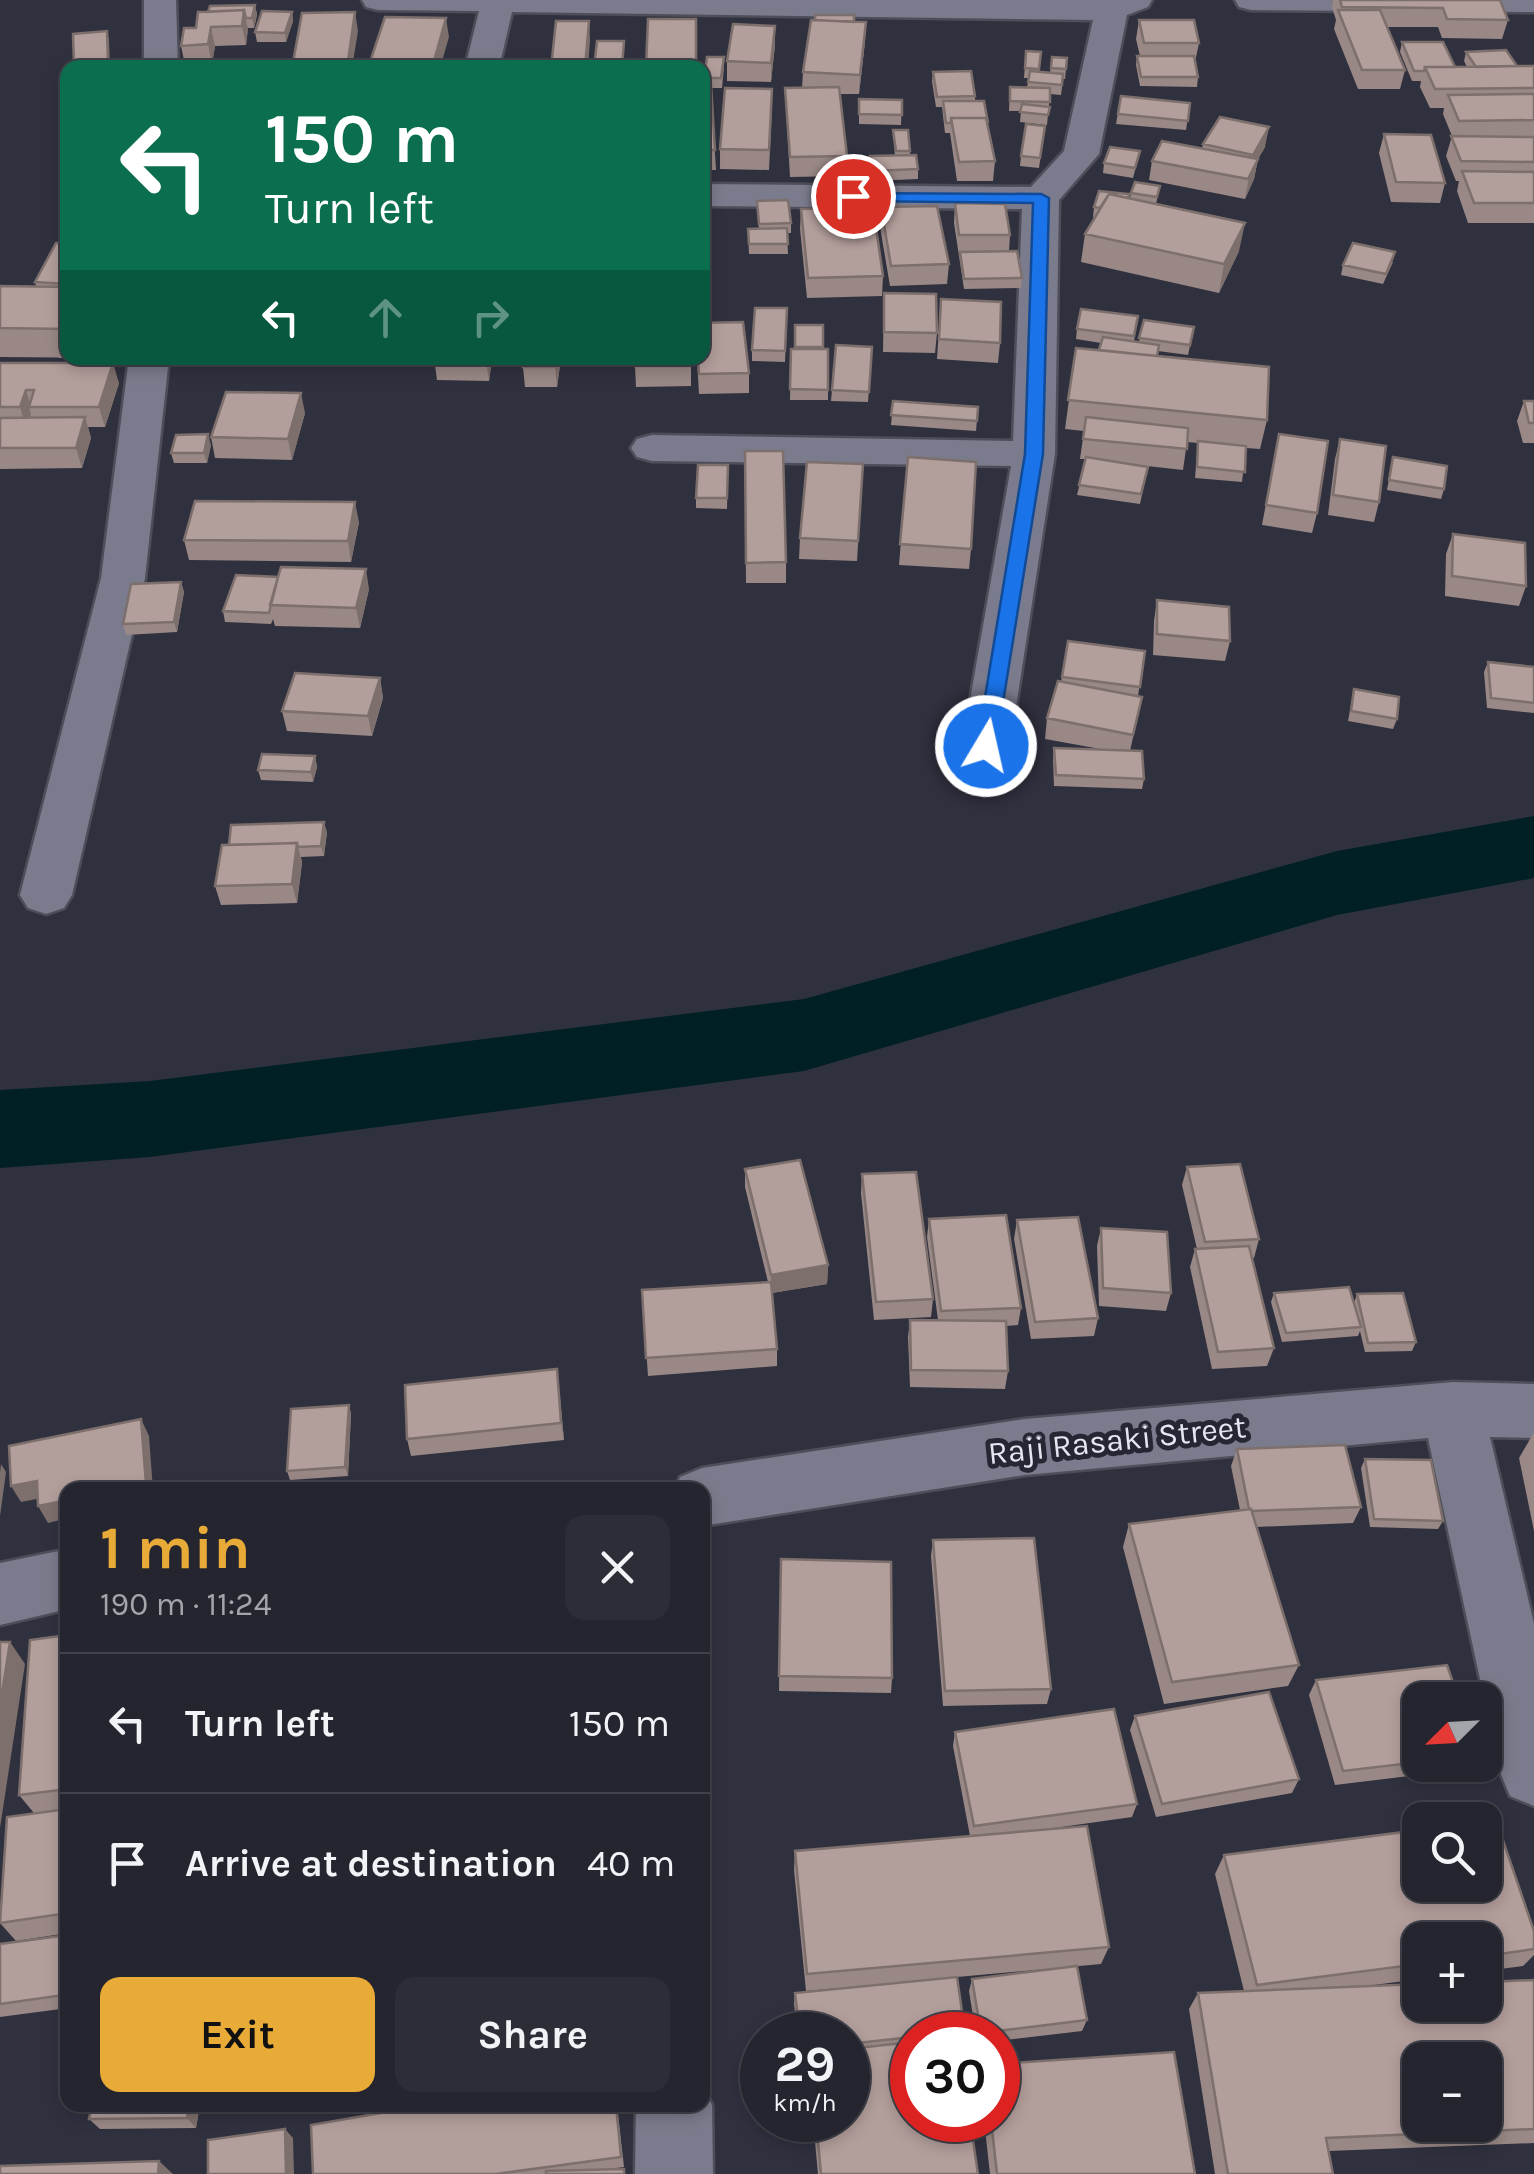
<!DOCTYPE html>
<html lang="en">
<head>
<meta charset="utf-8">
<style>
	:root { --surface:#24252f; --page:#2c2d37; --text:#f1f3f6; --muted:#a3a5aa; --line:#41424b; --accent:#e9ab38 }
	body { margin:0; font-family:Karla,sans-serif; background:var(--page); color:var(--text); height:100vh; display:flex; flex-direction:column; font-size:38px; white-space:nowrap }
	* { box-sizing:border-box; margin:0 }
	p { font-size:32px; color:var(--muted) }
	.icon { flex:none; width:55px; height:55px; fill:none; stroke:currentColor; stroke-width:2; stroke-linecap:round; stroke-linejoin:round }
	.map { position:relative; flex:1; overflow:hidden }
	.panel { position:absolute; left:60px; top:1482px; width:650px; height:630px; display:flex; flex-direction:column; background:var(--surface); border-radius:20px; box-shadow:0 5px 15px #0003,0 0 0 2px var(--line) }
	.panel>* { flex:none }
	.guide { position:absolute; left:60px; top:60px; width:650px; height:305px; border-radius:20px; box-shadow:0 5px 15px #0003,0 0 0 2px var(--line); background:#0b6e4f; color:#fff; overflow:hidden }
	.needle { width:65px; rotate:246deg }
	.controls { position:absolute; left:1402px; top:1682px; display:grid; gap:20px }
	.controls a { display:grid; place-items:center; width:100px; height:100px; border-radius:20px; background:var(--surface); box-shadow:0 5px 15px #0003,0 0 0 2px var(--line); font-size:50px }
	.speed { position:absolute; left:740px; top:2012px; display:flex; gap:20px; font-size:50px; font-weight:700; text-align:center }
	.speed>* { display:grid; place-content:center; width:130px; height:130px; border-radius:50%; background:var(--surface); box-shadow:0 5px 15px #0003,0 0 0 2px var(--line); line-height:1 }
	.speed small { font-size:25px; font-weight:400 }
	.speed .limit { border:15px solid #d22; background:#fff; color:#111 }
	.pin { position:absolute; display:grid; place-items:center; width:85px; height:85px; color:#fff; margin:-42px; border:5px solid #fff; border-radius:50%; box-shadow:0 2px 10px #0007 }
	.me { position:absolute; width:110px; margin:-55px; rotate:9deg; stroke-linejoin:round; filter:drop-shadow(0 0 8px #0008) }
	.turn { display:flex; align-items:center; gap:35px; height:210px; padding:0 40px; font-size:45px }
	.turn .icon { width:130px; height:130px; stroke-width:2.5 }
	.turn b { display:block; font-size:70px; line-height:85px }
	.lanes { display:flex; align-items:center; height:95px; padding:0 40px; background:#0003; justify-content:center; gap:50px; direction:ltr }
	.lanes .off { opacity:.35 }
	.round { display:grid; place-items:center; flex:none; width:105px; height:105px; border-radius:20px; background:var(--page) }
	.headline { display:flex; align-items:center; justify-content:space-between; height:170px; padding:0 40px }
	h1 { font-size:60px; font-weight:700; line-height:75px; color:var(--accent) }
	.cta { display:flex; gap:20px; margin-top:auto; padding:20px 40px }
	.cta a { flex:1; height:115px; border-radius:20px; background:var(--accent); color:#111; font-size:40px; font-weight:700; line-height:115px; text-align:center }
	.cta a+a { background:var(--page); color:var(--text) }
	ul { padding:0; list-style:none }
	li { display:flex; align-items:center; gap:30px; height:140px; padding:0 40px; border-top:2px solid var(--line) }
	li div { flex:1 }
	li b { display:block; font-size:38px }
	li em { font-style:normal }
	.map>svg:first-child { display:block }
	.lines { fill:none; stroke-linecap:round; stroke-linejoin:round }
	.river { fill:#002025; fill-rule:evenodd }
	.street-casing { stroke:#4e4e5a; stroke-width:5 }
	.street { fill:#7a7b8c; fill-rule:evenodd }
	.wall { fill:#998885 }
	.shaded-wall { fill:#7d6f6c }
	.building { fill:#b29e9b; stroke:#7d6f6c; stroke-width:2.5; fill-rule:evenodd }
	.route { fill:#1a73e8; stroke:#114b97; stroke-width:2.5 }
	.labels { text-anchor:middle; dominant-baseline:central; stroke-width:10; stroke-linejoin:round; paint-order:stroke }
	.street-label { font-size:32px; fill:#e6e6f0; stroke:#262735 }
</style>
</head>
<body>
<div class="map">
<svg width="1534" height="2174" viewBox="0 0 1534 2174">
	<rect width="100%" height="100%" fill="#30313f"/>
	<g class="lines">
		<path class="river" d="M1534 816V878L1337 915 804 1071 150 1157 0 1168V1090L150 1081 804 999 1337 851Z"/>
		<g class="street-casing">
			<path id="street" d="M144 0H176L178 68H144Z
				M362 0H1152L1148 7 1127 15 1099 154 1059 200 1055 454 1010 746 1003 758 986 763 969 758 962 746 1011 466 652 461 637 457 631 448 637 439 652 435 1013 441 1022 209 702 206V184L1031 187 1064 151 1093 20 512 12 499 68H465L479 11 378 10 366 7Z
				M1235 0H1534V12L1251 10 1239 7Z
				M129 358H169L145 578 72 895 64 908 46 914 28 908 20 895 101 578Z
				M1453 1382 1534 1384V1438L1490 1437 1534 1624V1806L1510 1796 1500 1772 1428 1438 1025 1475 702 1526V1490H674L680 1477 702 1468 1025 1419Z
				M68 1549V1609L0 1625V1563Z
				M702 2082 712 2105 713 2174H635L636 2105H702Z"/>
		</g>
		<use href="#street" class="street"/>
	</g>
	<path class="wall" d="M1333 0H1500L1508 20 1502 39 1442 38 1438 27H1387L1405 70 1400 89H1358L1334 29 1336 20 1332 7Z
		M255 5 257 15 254 28H248L246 45 215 46 212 64 185 65 181 46 196 28Z
		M292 12 293 21 286 42H257L255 32Z
		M1139 20 1199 43 1195 62 1198 77 1197 87 1140 86 1136 65 1137 56H1140L1136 39Z
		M854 22 865 41 859 94H840L847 156 846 176 790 177 785 88H802L803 72Z
		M1402 42 1455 67H1467L1464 61 1466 52 1517 66H1534V223H1468L1457 191 1459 181H1456L1446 156 1452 136 1443 114 1444 108H1430L1420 87 1421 81H1412L1400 52Z
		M775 45 771 82 727 81V61Z
		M1026 51 1041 52 1039 72 1050 73 1052 57 1067 58 1065 79H1063L1061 95 1050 94 1047 125 1020 122 1021 111H1009L1010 87H1027L1029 78H1024Z
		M724 67 722 88H711L716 170H702V84H704V78Z
		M933 72 975 96V101L988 125 995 161 993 181H957L950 133H945L942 107H936L932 81Z
		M1121 96 1190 103 1186 130 1116 124Z
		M859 99 902 100 901 125 859 124Z
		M772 108 769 170 720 169V149Z
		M1045 126 1039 168 1020 166 1021 156Z
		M893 130 910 151V155L918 169V179L872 181 869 166 870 156H895Z
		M1384 134 1445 183 1440 203 1391 202 1379 153Z
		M1203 144 1265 147 1258 159 1254 179 1245 199 1149 180 1152 161 1202 149Z
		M1140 151 1133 178 1103 173 1104 163Z
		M1160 186 1156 204 1239 251 1219 293 1081 262 1085 234 1095 217H1093L1094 207 1130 198 1131 193Z
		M757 201 791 223V233H787L788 254H749L748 229H759Z
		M955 203 1010 235 1009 251 1022 278 1021 288 964 289 954 223Z
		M881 207 949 264 947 284 890 286 880 227Z
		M801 209 883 276 882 296 807 298 800 229Z
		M68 243V358H115L0 357V286H36L35 282Z
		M1393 262 1383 284 1341 275 1343 265Z
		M884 293 937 333 935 353 883 352Z
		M941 299 1000 343 998 363 937 359Z
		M787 308 785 362 752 361V350Z
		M1138 316 1134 341 1139 342 1144 320 1194 327 1188 355 1158 351 1157 356 1267 420 1260 449 1246 448 1242 482 1195 478 1198 443 1187 442 1183 470 1120 463 1148 467 1140 504 1077 495 1086 459H1080L1084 431 1065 429 1076 348 1099 350 1101 343 1076 339 1077 329Z
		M795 325 823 347V349H828V400H790L791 349H795Z
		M872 347 868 402 831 401 832 390Z
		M434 358H492L489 381 437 380Z
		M525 358H561L557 387H525L523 367Z
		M691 358V386L636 387 635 366Z
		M697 358H702L749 373V393L699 394Z
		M0 363 119 383 105 427H88L91 438 82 468 0 469Z
		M893 401 978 407 976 431 891 425Z
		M1524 401H1534V443H1523L1517 421Z
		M305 413 292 460 215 458 211 437Z
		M1279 434 1317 513 1312 533 1262 525Z
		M1340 439 1379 502 1374 522 1328 515 1335 459Z
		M211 445 207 463H174L171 453Z
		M745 451 786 562V583H746Z
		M908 457 971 549 969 569 899 565Z
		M1393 457 1444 489 1441 499 1387 490Z
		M863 464 857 561 799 559 800 538Z
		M728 465 727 509 696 508V498Z
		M359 522 351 562 189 560 184 540Z
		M1453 534 1526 586 1519 606 1445 596 1446 554Z
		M181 582 184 592 177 632 126 635 123 624Z
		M369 589 360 628 275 626 273 619 271 624 225 622 223 611Z
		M1157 600 1230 641 1225 661 1153 655 1154 621Z
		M1068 641 1145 651 1138 696 1142 697 1130 751 1144 779 1142 789 1054 786 1053 759 1054 748 1106 750 1045 739 1047 718 1061 682Z
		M1488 662 1534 667V713L1487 708 1484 672Z
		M380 678 383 698 372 736 287 731 282 711Z
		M1354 689 1397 719 1393 729 1348 721Z
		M315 756 317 767 313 782 261 780 258 770Z
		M327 832 324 856 301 857 302 863 297 903 221 905 215 886Z
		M1187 1167 1259 1239 1254 1258H1252L1274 1348 1267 1366 1212 1369 1190 1267 1195 1249H1197L1182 1185Z
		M745 1169 828 1265 827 1284 772 1293 777 1349V1366L648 1376 642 1290 768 1282 745 1187Z
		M862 1174 933 1299 931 1317 874 1320 861 1193Z
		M929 1219 1021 1308 1018 1325 1006 1326 1008 1371 1005 1389 910 1387 908 1337 910 1320H938L927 1237Z
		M1017 1220 1098 1318 1094 1336 1031 1339 1014 1239Z
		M1101 1228 1171 1293 1166 1311 1099 1306 1097 1246Z
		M1274 1293 1354 1303 1357 1294 1416 1342 1412 1351 1365 1352 1360 1331 1358 1336 1282 1342 1271 1302Z
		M557 1369 564 1440 411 1456 407 1439Z
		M349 1405 351 1414 348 1476 290 1480 287 1471Z
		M1533 1434H1534V1531L1519 1458Z
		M1237 1449 1361 1507 1353 1523 1256 1527 1299 1665 1288 1686 1164 1704 1123 1547 1129 1524 1240 1510 1231 1466Z
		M1365 1459 1443 1521 1438 1529 1370 1527 1361 1468Z
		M933 1540 1051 1689 1047 1704 943 1706 931 1556Z
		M781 1559 892 1678 891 1693 779 1691Z
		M68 1635V1933L16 1941 0 1923 34 1813 19 1795Z
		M1316 1680 1420 1700V1765H1470L1467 1769 1335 1785 1309 1695Z
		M1135 1716 1299 1779 1292 1793 1156 1817 1130 1730Z
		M955 1732 1137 1804 1132 1817 1040 1830 1109 1947 1101 1964 957 1977 964 2035H912V2120L978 2174H818L813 2120H848V2035H798L794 2004 795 1993 926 1980 806 1991 794 1870 795 1851 970 1836 953 1746Z
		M1224 1855 1534 1931V1955L1523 1966 1485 1971V1940H1420V1979L1366 1986 1534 1980V2143L1329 2151 1333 2174H1215L1189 2009 1198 1993 1244 1991 1215 1874Z
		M68 1935V2008L0 2017V1944Z
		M972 1979 1087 2020 1082 2031 998 2041V2035H976L969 1991Z
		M92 2105H200L196 2128 100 2129 89 2119Z
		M617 2105 624 2167 600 2170 626 2174H313Z
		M984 2120H998L1195 2174H990Z"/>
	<path class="shaded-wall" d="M255 5 257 15 254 28 252 18Z
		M244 10 248 29 246 45 242 26Z
		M292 12 293 21 286 42 285 33Z
		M355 12 358 31 352 68H347Z
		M446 18 449 37 440 68H432Z
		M589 21 590 40 588 68H585Z
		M866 22 865 41 859 94 860 75Z
		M775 26V45L771 82V63Z
		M211 27 215 46 212 64 208 44Z
		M107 31 109 40 110 68H75L74 65Z
		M1269 127 1265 147 1258 159 1254 179 1245 199 1253 155Z
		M1245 223 1239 251 1219 293 1224 264Z
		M487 358H492L489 381 486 361Z
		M556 358H561L557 387 555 367Z
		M113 363 119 383 105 427 99 407Z
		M26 390 31 407H29L31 414 26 427 20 407Z
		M301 393 305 413 292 460 288 439Z
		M85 417 91 438 82 468 76 448Z
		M208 434 211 445 207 463 204 453Z
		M355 502 359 522 351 562 348 541Z
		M366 569 369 589 360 628 356 608Z
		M181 582 184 592 177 632 174 622Z
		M380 678 383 698 372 736 368 716Z
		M315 756 317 767 313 782 311 772Z
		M324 822 327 832 324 856 321 846Z
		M297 843 302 863 297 903 292 884Z
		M828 1265 827 1284 771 1293V1275Z
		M557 1369 559 1386 564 1440 561 1423Z
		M349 1405 351 1414 348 1476 345 1467Z
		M141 1419 149 1436 153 1490H116Z
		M1 1464 6 1472 0 1516V1473Z
		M37 1481 47 1497 21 1502 11 1486Z
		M68 1500V1518L48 1523 38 1506Z
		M10 1642 25 1664 0 1828V1706Z
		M68 1936V1999L64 1995Z
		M189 2105H200L196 2128 187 2118Z
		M285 2129 293 2138 294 2174H286Z
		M159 2161 173 2174H158Z"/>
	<path class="building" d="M1340 0H1500L1508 20 1447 19 1443 8 1342 7Z
		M255 5 252 18H246L244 10 208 12 210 6Z
		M244 10 242 26 211 27 208 44 181 46 184 28H196L198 12Z
		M1338 10H1380L1405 70H1362Z
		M262 11 292 12 285 33 255 32Z
		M355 12 347 68H292L302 13Z
		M815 15H854V22L815 20Z
		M385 17 446 18 432 68H368Z
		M648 19H696V68H646Z
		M811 20 866 22 860 75 803 72Z
		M1139 20H1194L1199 43H1144Z
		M556 21H589L585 68H551Z
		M733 24 775 26 771 63 727 61Z
		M107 31 108 62 74 65 73 34Z
		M597 41H624L622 68H594Z
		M1402 42H1443L1455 67H1425L1424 71H1414Z
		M1506 50 1517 66 1476 67 1466 52Z
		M1026 51 1041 52 1039 69 1025 68Z
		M1137 56H1194L1198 77H1141Z
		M707 57H724L721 78H704Z
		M1052 57 1067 58 1066 69 1051 68Z
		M1534 66V88L1435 89 1425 67Z
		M971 71 975 96 937 97 933 72Z
		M1030 71 1063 74 1062 85 1028 82Z
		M702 84H711L715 150H702Z
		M839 87 847 156 790 157 785 88Z
		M1010 87 1050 88V102L1010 101Z
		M725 88 772 89 769 150 720 149Z
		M1534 94V120L1459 121 1448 95Z
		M1121 96 1190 103 1188 121 1118 114Z
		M859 99 902 100V115L859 114Z
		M943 101H984L988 123 986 118H951V123H946Z
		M1022 104 1050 107 1048 115 1020 112Z
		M1220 117 1269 127 1253 155 1203 144Z
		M951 118H986L995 161 959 162Z
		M1026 124 1045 126 1040 158 1021 156Z
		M893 130H908L910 151H896Z
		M1384 134 1431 135 1445 183 1396 182Z
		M1451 136 1534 137V162L1461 161Z
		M1162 141 1258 159 1248 179 1152 161Z
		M1110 147 1140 151 1135 168 1104 163Z
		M916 155 918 169 872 171 870 156Z
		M1462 171 1534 172V203H1474Z
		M1135 182 1160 186 1157 197 1131 193Z
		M1099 191 1129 194 1128 198 1109 194 1100 208 1094 207Z
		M1109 194 1245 223 1224 264 1085 234Z
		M788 200 791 223 759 224 757 201Z
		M955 203 1005 204 1010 235H959Z
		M937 206 949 264 891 266 881 207Z
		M873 207 883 276 808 278 801 209Z
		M787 228 788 244H749L748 229Z
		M56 243H68V284L35 282Z
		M1353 243 1395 252 1386 274 1343 265Z
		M1017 251 1022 278 964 279 960 252Z
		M0 286 68 287V329L0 328Z
		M884 293 936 294 937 333 884 332Z
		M941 299 1001 302 1000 343 939 339Z
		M755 308H787L785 351 752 350Z
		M1081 309 1138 316 1134 336 1077 329Z
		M1144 320 1194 327 1190 345 1139 338Z
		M743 322 749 373 699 374 698 358H702V323Z
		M795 325H823V347H795Z
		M1103 337 1159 345 1157 356 1099 350Z
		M836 345 872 347 869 392 832 390Z
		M1076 348 1269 367 1267 420 1068 400Z
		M791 349H828V390L790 389Z
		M434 358H487L486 361 434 360Z
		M525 358H556L555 367H523Z
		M636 358H690V366H635Z
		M0 363H113L99 407H29L34 390H26L20 407H0Z
		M226 392 301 393 288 439 211 437Z
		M893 401 978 407 977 421 891 415Z
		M1524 401H1534V423H1529Z
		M85 417 76 448H0V418Z
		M1086 417 1188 428 1187 449 1083 439Z
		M208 434 204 453H171L176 435Z
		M1279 434 1328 441 1317 513 1266 505Z
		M1340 439 1386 446 1379 502 1333 495Z
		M1198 441 1246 446 1245 472 1197 467Z
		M745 451H783L786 562 746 563Z
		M908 457 976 462 971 549 900 544Z
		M1086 457 1148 467 1141 494 1079 485Z
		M1393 457 1447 466 1444 489 1389 480Z
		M807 462 863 464 858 541 800 538Z
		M698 465H728L727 498H696Z
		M195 501 355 502 348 541 184 540Z
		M1453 534 1525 543 1526 586 1452 576Z
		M281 567 366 569 356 608 270 605Z
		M236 575 278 577 269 613 223 611Z
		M181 582 174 622 123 624 131 584Z
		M1157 600 1229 607 1230 641 1157 634Z
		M1068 641 1145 651 1140 687 1062 677Z
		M1488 662 1534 667V703L1491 698Z
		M295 673 380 678 368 716 282 711Z
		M1058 681 1142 697 1133 735 1047 718Z
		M1354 689 1399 697 1397 719 1351 711Z
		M1054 748 1142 751 1144 779 1056 775Z
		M262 754 315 756 311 772 258 770Z
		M324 822 321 846 298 847 297 843 229 845 231 825Z
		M297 843 292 884 215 886 222 845Z
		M800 1160 828 1265 771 1275 745 1169Z
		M1240 1164 1259 1239 1205 1242 1187 1167Z
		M916 1172 933 1299 876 1302 862 1174Z
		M1006 1215 1021 1308 941 1311 929 1219Z
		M1078 1217 1098 1318 1035 1322 1017 1220Z
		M1101 1228 1167 1232 1171 1293 1103 1288Z
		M1249 1246 1274 1348 1218 1352 1195 1249Z
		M771 1282 777 1349 646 1358 642 1290Z
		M1349 1287 1361 1327 1286 1333 1274 1293Z
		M1403 1293 1416 1342 1368 1343 1357 1294Z
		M910 1320 1006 1321 1008 1371 911 1370Z
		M557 1369 561 1423 407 1439 405 1385Z
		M349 1405 345 1467 287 1471 291 1409Z
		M141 1419 146 1484 116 1490H68V1500L38 1506 37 1481 11 1486 9 1446Z
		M1345 1445 1361 1507 1252 1511 1251 1509H1249L1237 1449Z
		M1365 1459 1431 1460 1443 1521 1374 1519Z
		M1251 1509 1299 1665 1172 1682 1129 1524Z
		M1034 1538 1051 1689 945 1691 933 1540Z
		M781 1559 891 1562 892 1678 779 1676Z
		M68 1635V1789L19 1795 30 1640Z
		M0 1642H10L0 1706Z
		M1447 1665 1459 1700H1420V1762L1343 1771 1316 1680Z
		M1269 1692 1299 1779 1162 1804 1135 1716Z
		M1114 1709 1137 1804 974 1826 955 1732Z
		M68 1809V1913L0 1923 7 1817Z
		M1496 1820 1534 1931V1949L1485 1956V1940H1420V1964L1257 1985 1224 1855 1420 1830V1885H1485V1822Z
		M1087 1826 1109 1947 807 1974 795 1851Z
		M68 1935 64 1995 0 2004V1944Z
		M1077 1966 1087 2020 981 2033 972 1979Z
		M957 1977 965 2032 912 2035V2037L848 2044V2035H800L795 1993Z
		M1534 1980V2129L1326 2138 1333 2174H1228L1198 1993 1420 1984V2005H1485V1982ZM1420 2060H1485V2125H1420Z
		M912 2042V2120H970L978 2174H821L816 2120H848V2049Z
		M1174 2052 1195 2174H997L991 2120H998V2064Z
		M92 2105H189L187 2118 89 2119Z
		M427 2105H616L621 2157 496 2174H313L311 2125Z
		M285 2129 286 2174H208V2140Z
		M159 2161 158 2174H0V2166Z
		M624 2169V2174H546V2171Z"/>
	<path class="route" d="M848 193 1041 194 1049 198 1043 454 996 746 986 753 977 746 1025 454 1033 203 853 201 848 199Z"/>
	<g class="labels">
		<g class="street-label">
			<text transform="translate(1117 1440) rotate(-6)">Raji Rasaki Street</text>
		</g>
	</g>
</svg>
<div class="controls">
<a><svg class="needle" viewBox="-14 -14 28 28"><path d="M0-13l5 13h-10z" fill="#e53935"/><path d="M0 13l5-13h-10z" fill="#a3a5aa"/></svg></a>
<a><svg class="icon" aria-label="search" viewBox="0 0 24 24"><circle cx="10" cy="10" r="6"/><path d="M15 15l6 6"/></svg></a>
<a>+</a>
<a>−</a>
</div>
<div class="speed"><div>29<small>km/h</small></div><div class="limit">30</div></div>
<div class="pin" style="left:853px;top:196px;background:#d93025"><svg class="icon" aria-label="arrive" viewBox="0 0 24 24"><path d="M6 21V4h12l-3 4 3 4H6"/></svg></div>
<svg class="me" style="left:986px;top:746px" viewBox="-20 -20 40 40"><circle r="17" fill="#1a73e8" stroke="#fff" stroke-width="3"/><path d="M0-11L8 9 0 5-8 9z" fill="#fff"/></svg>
<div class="guide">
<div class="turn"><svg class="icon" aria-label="left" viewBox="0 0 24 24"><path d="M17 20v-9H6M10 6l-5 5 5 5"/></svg><div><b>150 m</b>Turn left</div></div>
<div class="lanes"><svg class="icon" aria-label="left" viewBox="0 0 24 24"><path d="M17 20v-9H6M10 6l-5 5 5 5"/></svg><svg class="icon off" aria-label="ahead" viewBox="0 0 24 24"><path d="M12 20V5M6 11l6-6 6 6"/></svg><svg class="icon off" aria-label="right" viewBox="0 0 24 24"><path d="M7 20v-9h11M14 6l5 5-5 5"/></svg></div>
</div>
<section class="panel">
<div class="headline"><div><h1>1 min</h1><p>190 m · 11:24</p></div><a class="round"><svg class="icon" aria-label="close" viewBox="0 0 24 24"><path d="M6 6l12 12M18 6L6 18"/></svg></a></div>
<ul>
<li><svg class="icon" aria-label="left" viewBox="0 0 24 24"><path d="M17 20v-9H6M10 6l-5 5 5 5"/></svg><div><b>Turn left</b></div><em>150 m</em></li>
<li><svg class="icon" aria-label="arrive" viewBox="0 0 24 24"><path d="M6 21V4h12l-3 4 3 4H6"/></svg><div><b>Arrive at destination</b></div><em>40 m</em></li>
</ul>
<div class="cta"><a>Exit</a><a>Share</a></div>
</section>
</div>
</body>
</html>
